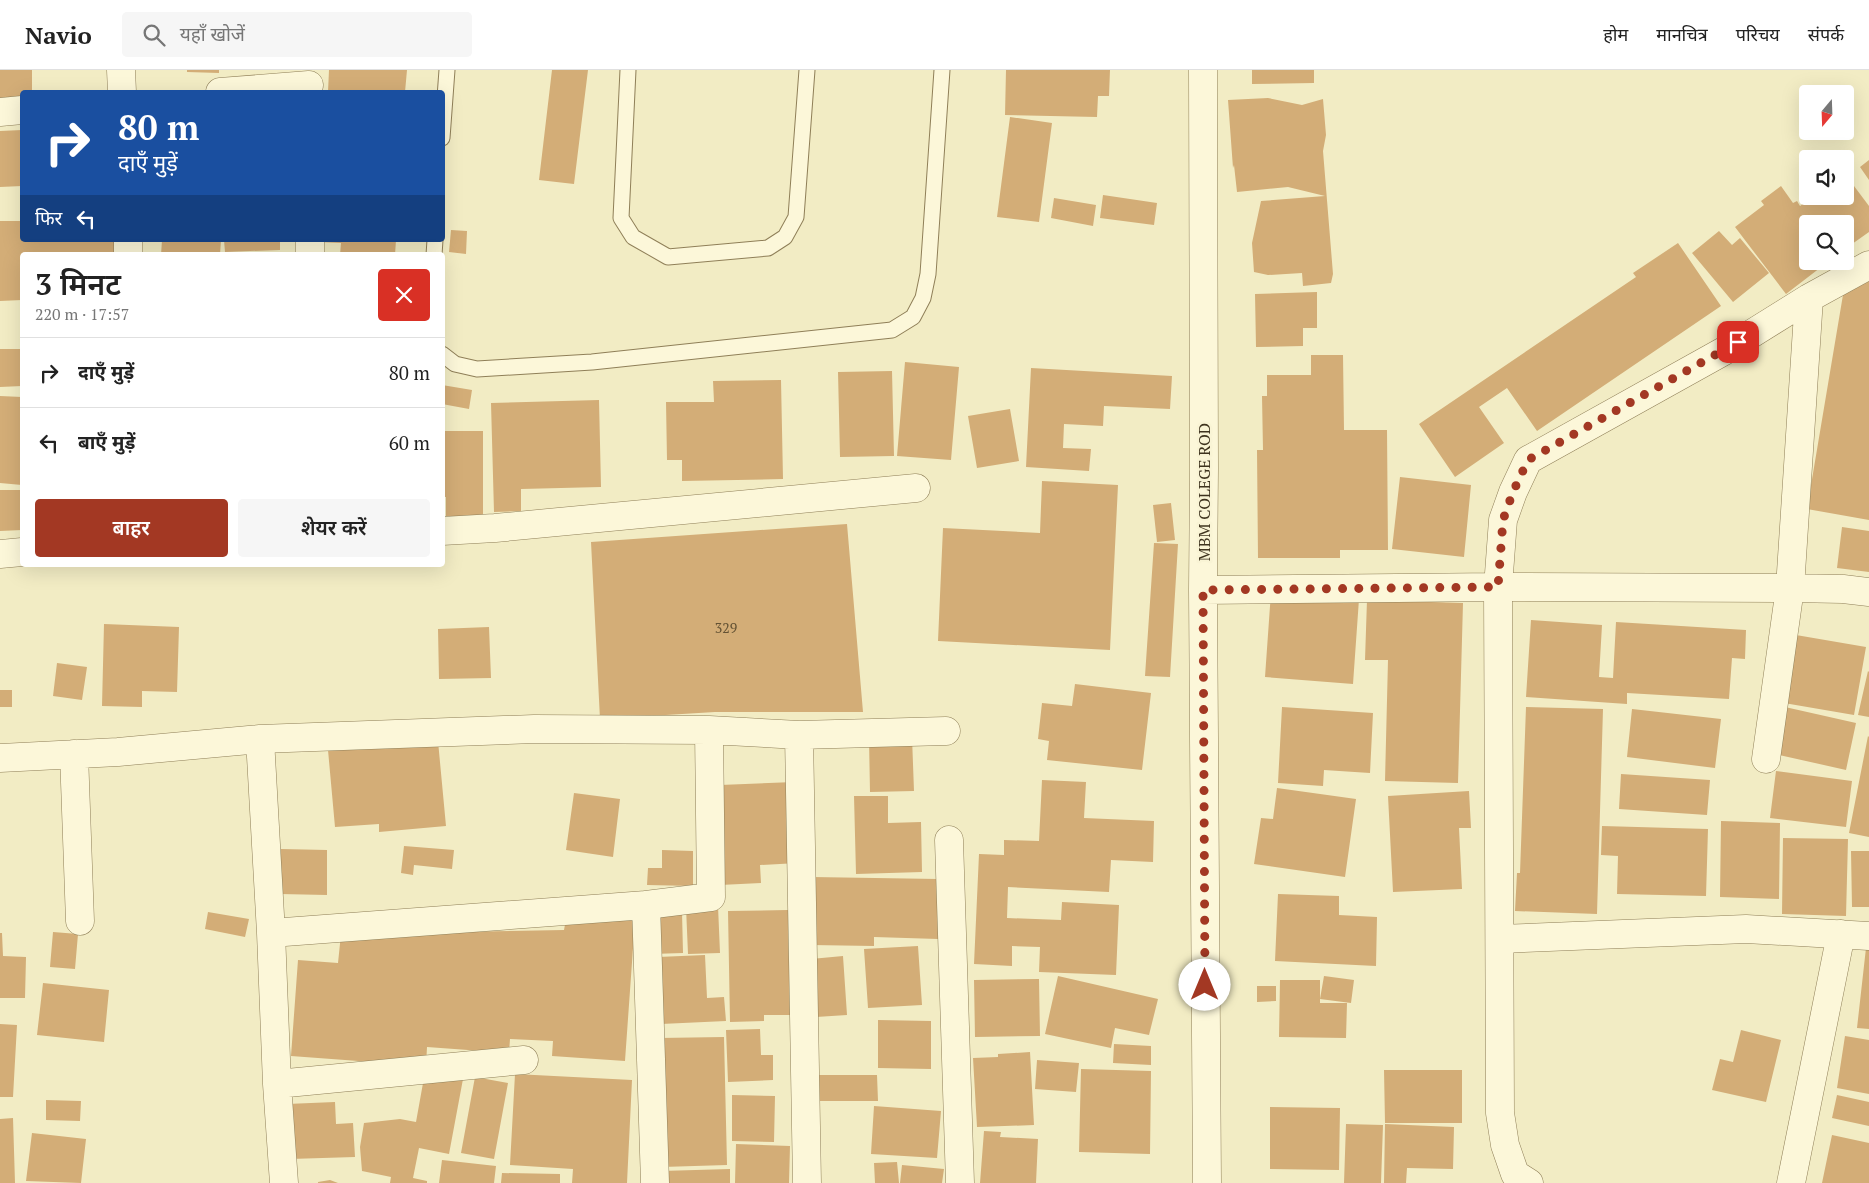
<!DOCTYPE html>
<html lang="hi">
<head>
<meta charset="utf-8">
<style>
	:root { --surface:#fff; --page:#f6f6f6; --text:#222; --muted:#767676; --line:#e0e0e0; --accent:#a33823 }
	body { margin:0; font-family:"PT Serif","Noto Sans Devanagari",serif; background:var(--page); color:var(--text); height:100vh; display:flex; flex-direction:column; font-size:19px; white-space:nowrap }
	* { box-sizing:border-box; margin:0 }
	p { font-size:16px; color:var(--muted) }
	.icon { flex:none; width:28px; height:28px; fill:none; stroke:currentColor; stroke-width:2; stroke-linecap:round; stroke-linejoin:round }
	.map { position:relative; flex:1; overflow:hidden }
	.panel { position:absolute; left:20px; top:182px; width:425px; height:315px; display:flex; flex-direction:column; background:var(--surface); border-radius:5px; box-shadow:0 5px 20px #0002 }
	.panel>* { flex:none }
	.banner { position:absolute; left:20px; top:20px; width:425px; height:152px; border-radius:5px; box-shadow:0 5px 20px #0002; background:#1a4fa0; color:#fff; overflow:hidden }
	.needle { width:32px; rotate:199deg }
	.fabs { position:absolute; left:1799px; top:15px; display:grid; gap:10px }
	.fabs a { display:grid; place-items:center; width:55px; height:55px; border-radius:5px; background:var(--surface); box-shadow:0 5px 20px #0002; font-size:25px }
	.pin { position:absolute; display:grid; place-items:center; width:42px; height:42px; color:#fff; margin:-21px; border-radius:10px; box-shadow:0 2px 8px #0006 }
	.me { position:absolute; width:55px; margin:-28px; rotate:0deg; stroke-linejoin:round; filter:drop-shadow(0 0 4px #0008) }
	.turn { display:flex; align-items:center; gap:18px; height:105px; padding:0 15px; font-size:22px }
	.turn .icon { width:65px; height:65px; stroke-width:2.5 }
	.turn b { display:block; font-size:35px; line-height:42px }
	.then { display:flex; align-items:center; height:48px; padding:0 15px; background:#0003; gap:10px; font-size:19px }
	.round { display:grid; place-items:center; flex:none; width:52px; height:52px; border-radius:5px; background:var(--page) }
	.head { display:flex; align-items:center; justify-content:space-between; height:85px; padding:0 15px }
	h1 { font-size:30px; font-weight:600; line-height:38px }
	.cta { display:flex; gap:10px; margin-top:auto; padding:10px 15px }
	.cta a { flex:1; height:58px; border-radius:5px; background:var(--accent); color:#fff; font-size:20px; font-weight:600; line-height:58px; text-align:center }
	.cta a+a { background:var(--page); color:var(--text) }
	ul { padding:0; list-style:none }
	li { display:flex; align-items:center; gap:15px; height:70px; padding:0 15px; border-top:1px solid var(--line) }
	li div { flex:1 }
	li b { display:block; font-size:19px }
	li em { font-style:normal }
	header { display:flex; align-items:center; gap:30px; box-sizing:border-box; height:70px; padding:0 25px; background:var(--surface); border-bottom:1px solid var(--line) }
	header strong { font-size:24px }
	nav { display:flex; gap:28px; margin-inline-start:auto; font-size:18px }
	.search { width:350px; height:45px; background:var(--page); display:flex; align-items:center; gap:12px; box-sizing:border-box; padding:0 18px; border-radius:5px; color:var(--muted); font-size:19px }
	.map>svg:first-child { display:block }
	.building { fill:#d3ad77 }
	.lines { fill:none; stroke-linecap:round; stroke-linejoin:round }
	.lane-casing { stroke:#8f7f58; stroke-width:17 }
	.street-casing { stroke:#8f7f58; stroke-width:29 }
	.lane { stroke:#fcf7d9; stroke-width:15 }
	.street { stroke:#fcf7d9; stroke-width:28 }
	.route { stroke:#a33823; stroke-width:9; stroke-dasharray:0 16.2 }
	.labels { text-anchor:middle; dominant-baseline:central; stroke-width:5; stroke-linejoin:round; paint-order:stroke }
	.number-label { font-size:14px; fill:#635234 }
	.street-label { font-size:16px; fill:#3e331e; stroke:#f9f4d5 }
</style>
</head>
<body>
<header>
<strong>Navio</strong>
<div class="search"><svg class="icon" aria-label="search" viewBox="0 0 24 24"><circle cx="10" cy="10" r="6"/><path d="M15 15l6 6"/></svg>यहाँ खोजें</div>
<nav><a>होम</a><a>मानचित्र</a><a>परिचय</a><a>संपर्क</a></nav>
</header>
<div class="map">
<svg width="1869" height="1113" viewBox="0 0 1869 1113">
	<rect width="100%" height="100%" fill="#f2ecc4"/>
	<path class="building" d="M0 0H32V22H22V36H0Z
		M187 0H219V3L187 2Z
		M329 0H407L405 22H328Z
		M552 0H588L574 114 539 110Z
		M1006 0H1110L1109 26H1098L1097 47 1005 45Z
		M1252 0H1314V13L1252 14Z
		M1268 28 1302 35 1323 29 1326 65 1323 81 1333 204 1331 213 1303 216 1302 203 1268 205 1254 202 1252 173 1261 131 1325 126 1288 117 1237 122 1234 95 1233 98 1228 30Z
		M1010 47 1052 53 1039 152 997 147Z
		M22 60V116L0 117V61Z
		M1869 90V110L1860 97Z
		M1845 104 1869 136V162L1845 179V154H1808V191H1829L1786 224 1735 157 1764 135 1761 131 1781 116 1793 133 1797 131 1800 136 1813 126H1845Z
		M1103 125 1157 133 1154 155 1100 148Z
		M1054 128 1096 135 1093 156 1051 148Z
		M0 151H22V170H121V185H22V230L0 231Z
		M451 160 467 161 466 184 449 182Z
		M1719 161 1732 175 1740 168 1769 203 1733 232 1692 183Z
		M162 170H221L220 185H161Z
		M224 170H280V180L225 182Z
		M319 170H396L395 185H340L341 173 319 172Z
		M1678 173 1721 236 1537 361 1507 318 1479 337 1504 373 1455 407 1419 354 1636 207 1633 203Z
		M1846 207 1869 211V450L1807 439Z
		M1317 222V258H1303V276L1256 277 1255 224Z
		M0 279H22V316L0 317Z
		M1311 285H1343L1344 360H1387L1388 480H1340V488H1258L1257 380H1263L1262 326H1267V305H1311Z
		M905 292 959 297 951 390 897 386Z
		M1031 298 1172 306 1170 339 1104 336 1103 356 1064 354 1063 378 1091 379 1089 401 1026 397Z
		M892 301 894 386 840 387 838 302Z
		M781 310 783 409 682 411V390H667L666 332H714L713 311Z
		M442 315 472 320 469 339 442 334Z
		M0 326 22 327V415L0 413Z
		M599 330 601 417 521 419V441L494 442 491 333Z
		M1010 339 1019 391 977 398 968 346Z
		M442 361H483V446H446V427H442Z
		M1400 407 1471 415 1464 487 1392 479Z
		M1042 411 1118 415 1110 580 938 571 943 458 1040 463Z
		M0 420H22V460L0 461Z
		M1171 433 1175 470 1157 472 1153 435Z
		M847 454 863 642H715L600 649 591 472Z
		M1842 457 1869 461V502L1837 498Z
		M1154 473 1178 474 1170 607 1145 606Z
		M1271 522 1359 529 1353 614 1265 607Z
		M1367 530 1463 533 1458 713 1385 711 1388 590H1365Z
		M1531 550 1602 555 1599 607 1613 608 1616 552 1746 560 1745 589 1732 588 1729 629 1627 623V634L1526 627Z
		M104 554 179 557 177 622 142 621V637L102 636Z
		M489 557 491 608 439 609 438 559Z
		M1796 565 1866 577 1854 645 1784 633Z
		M57 593 87 597 82 630 53 626Z
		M1868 601 1869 602V647L1858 645Z
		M1075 614 1151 623 1142 700 1047 690 1049 671 1038 669 1042 633 1072 636Z
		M0 620H12V637H0Z
		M1282 637 1373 643 1370 703 1324 700 1323 716 1278 713Z
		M1526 637 1603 639 1597 844 1515 841 1517 803H1520Z
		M1785 637 1856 653 1846 700 1775 684Z
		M1632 639 1721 649 1715 698 1627 687Z
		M1868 666 1869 667V767L1849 763Z
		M912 667 914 721 870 722 869 668Z
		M438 671 446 756 379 762V754L335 757 328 680Z
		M1776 701 1852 711 1846 757 1770 748Z
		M1621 704 1710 710 1707 745 1619 739Z
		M1042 710 1086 712 1084 748 1154 751 1153 792 1111 790 1109 822 1008 817 1007 848 1061 850 1062 832 1119 835 1116 905 1039 902 1040 877 1012 876V896L974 894 979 784 1004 785V770L1039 771Z
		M794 712 798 793 760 795 761 813 720 815V715Z
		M1277 718 1356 729 1345 807 1254 794 1261 748 1273 749Z
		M1469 721 1471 758H1459L1462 819 1393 822 1388 726Z
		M574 723 620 729 613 787 566 780Z
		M854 726H888V753L921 752 922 802 856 804Z
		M1721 751 1780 753 1779 829 1720 827Z
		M1602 756 1708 759 1706 826 1617 824 1618 786 1601 785Z
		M1783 768 1848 769 1846 846 1782 844Z
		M404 776 454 780 452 799 414 795 413 805 401 803Z
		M281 779 327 780V825L280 824Z
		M662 780 693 781V816L647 815 648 798H662Z
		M1851 781H1869V837H1852Z
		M812 807 938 809V869L874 867V876L811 875Z
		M1278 824 1339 826V845L1377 847 1376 896 1275 891Z
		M718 836 720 883 688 884 686 837Z
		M788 840 790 945H764V951L730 952 728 841Z
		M208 842 249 849 245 867 205 859Z
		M682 842 683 883 652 884 651 843Z
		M567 844 635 850 625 991 552 986 553 971 510 969 509 983 427 977 426 996 291 986 298 890 338 893 341 864 564 860Z
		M53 862 78 864 75 899 50 897Z
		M0 863H2L3 886 26 887 25 928H0Z
		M918 876 922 935 868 938 864 879Z
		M1866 878H1869V959L1857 958Z
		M705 885 707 928 724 927 726 951 661 954 658 887Z
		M843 886 847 945 816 947 811 889Z
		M1058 906 1158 929 1149 965 1115 958 1111 978 1045 964Z
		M1324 906 1354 910 1351 933 1320 929Z
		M1039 909 1040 966 975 967 974 910Z
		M1280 910H1320V933H1347L1346 968 1279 967Z
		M43 913 109 920 104 972 37 965Z
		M1257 916H1276V931L1257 932Z
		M878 950 931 951V999L878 998Z
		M0 954 17 955 13 1027H0Z
		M760 959 761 985H773V1010L728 1012 726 960Z
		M1741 960 1781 970 1766 1032 1712 1020 1720 989 1733 992Z
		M1845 966 1869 970V1024L1837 1018Z
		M724 967 727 1095 662 1097 659 968Z
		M1114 974 1151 976V995L1113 993Z
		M1030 982 1034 1055 977 1057 973 988 998 987V984Z
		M1037 990 1079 993 1076 1022 1035 1019Z
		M1081 999 1151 1001 1150 1084 1079 1082Z
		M1384 1000H1462V1053H1385Z
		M425 1002 463 1009 449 1084 419 1078 413 1108 427 1111V1113H390L391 1107 362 1101 360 1077 364 1053 400 1049 416 1052Z
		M515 1004 632 1010 627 1113H572L573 1099 510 1095Z
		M816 1005H877L878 1031H817Z
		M475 1007 508 1013 494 1089 461 1083Z
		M732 1025 775 1026 774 1072 732 1071Z
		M1837 1025 1869 1032V1056L1832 1048Z
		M46 1030 81 1031 80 1051 46 1050Z
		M335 1032 336 1054 353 1053 355 1087 290 1089 287 1034Z
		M874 1036 941 1041 937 1088 871 1084Z
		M1270 1037 1340 1038 1339 1100 1270 1099Z
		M13 1048 15 1113H0V1049Z
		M1346 1054 1383 1055 1381 1113H1344Z
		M1385 1054 1454 1057 1453 1099 1407 1098 1406 1113H1384Z
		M984 1061 1001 1062 1000 1067 1038 1069 1036 1113H980Z
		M32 1063 86 1069 81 1113 26 1111Z
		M1832 1065 1869 1073V1113H1822Z
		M736 1074 790 1076 789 1113H735Z
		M442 1090 496 1096 494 1113H439Z
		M897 1092 899 1113H875L874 1093Z
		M902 1095 944 1099 942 1113H900Z
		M730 1099V1113H661V1101Z
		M502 1103 560 1104V1113H501Z
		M330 1110 338 1113H318V1112Z"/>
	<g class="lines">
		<g class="lane-casing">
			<path id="lane" d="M628 0 621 148 633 167 668 187 768 178 785 167 796 147 807 0
				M442 68 447 0
				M434 185 435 170
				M442 284 455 294 477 299 592 292 892 260 913 247 923 228 928 204 942 0"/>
		</g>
		<g class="street-casing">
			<path id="street" d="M121 0 122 22
				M1203 0 1204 398 1203 520 1207 1113
				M220 22 309 15
				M0 42 22 40
				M128 170V185
				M310 170V185
				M442 461 495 458 916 418
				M0 484 22 482
				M1203 520 1498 517 1790 518 1843 519 1869 522
				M799 665 807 1113
				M260 669 271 863 277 1014 284 1113
				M74 684 80 851
				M0 688 118 682 260 669 534 659 709 660 799 665 946 661
				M1766 689 1790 518 1809 228
				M949 770 960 1113
				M646 835 711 827 709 660
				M271 863 646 835 655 1113
				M1500 869 1746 859 1869 866
				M277 1014 524 990
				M1529 1113 1515 1104 1505 1075 1500 1043 1498 517 1503 450 1513 422 1528 390 1724 281 1809 228 1869 195
				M1791 1113 1841 864"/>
		</g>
		<use href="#lane" class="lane"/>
		<use href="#street" class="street"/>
	</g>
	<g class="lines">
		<path class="route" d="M1205 915 1203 520 1498 517 1503 450 1513 422 1528 390 1738 272"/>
	</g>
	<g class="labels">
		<g class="number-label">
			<text x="726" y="557">329</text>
		</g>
		<g class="street-label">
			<text transform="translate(1204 422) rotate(-90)">MBM COLEGE ROD</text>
		</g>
	</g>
</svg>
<div class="fabs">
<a><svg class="needle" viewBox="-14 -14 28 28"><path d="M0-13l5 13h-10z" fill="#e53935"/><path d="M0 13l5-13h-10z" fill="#767676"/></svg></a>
<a><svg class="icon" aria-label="sound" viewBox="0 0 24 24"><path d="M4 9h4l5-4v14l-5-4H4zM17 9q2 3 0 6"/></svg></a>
<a><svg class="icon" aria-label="search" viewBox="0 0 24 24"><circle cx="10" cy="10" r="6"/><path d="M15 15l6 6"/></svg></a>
</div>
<div class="pin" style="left:1738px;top:272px;background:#d93025"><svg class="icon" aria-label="arrive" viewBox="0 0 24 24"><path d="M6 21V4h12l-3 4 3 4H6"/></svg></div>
<svg class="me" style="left:1205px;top:915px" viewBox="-20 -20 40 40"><circle r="19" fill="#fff"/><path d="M0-13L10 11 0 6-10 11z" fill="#a33823"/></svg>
<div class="banner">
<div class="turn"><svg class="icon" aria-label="right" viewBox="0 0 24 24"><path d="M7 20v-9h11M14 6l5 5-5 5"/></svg><div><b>80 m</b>दाएँ मुड़ें</div></div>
<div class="then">फिर<svg class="icon" aria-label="left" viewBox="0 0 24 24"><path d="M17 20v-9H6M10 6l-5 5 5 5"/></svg></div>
</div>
<section class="panel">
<div class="head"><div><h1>3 मिनट</h1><p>220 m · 17:57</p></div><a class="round" style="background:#d93025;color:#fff"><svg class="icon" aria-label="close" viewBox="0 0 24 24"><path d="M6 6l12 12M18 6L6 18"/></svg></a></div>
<ul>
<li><svg class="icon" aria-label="right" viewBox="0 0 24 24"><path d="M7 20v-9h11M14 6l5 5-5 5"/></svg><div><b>दाएँ मुड़ें</b></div><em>80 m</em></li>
<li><svg class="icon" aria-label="left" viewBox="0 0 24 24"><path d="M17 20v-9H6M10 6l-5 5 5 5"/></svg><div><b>बाएँ मुड़ें</b></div><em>60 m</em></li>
</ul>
<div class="cta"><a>बाहर</a><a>शेयर करें</a></div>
</section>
</div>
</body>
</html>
